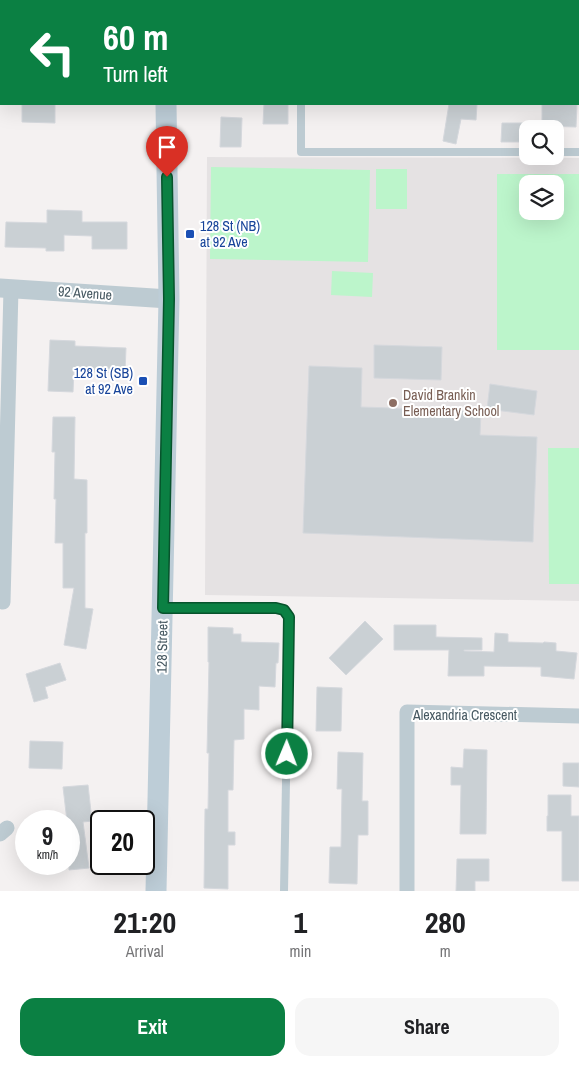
<!DOCTYPE html>
<html lang="en">
<head>
<meta charset="utf-8">
<style>
	:root { --surface:#fff; --page:#f6f6f6; --text:#202124; --muted:#757577; --accent:#0b8043 }
	body { margin:0; font-family:"Archivo Narrow",sans-serif; background:var(--page); color:var(--text); height:100vh; display:flex; flex-direction:column; font-size:19px; white-space:nowrap }
	* { box-sizing:border-box; margin:0 }
	p { font-size:16px; color:var(--muted) }
	.icon { flex:none; width:28px; height:28px; fill:none; stroke:currentColor; stroke-width:2; stroke-linecap:round; stroke-linejoin:round }
	.map { position:relative; height:891px; overflow:hidden }
	.sheet { display:flex; flex-direction:column; background:var(--surface); flex:1 }
	.sheet>* { flex:none }
	.banner { position:absolute; left:0px; top:0px; width:580px; height:105px; box-shadow:0 5px 20px #0002; background:#0b8043; color:#fff; overflow:hidden }
	.tools { position:absolute; left:519px; top:120px; display:grid; gap:10px }
	.tools a { display:grid; place-items:center; width:45px; height:45px; border-radius:10px; background:var(--surface); box-shadow:0 5px 20px #0002; font-size:25px }
	.speed { position:absolute; left:15px; top:810px; display:flex; gap:10px; font-size:25px; font-weight:700; text-align:center }
	.speed>* { display:grid; place-content:center; width:65px; height:65px; border-radius:50%; background:var(--surface); box-shadow:0 5px 20px #0002; line-height:1 }
	.speed small { font-size:12px; font-weight:400 }
	.speed .limit { border:2px solid #111; border-radius:8px; background:#fff; color:#111 }
	.pin { position:absolute; display:grid; place-items:center; width:42px; height:42px; color:#fff; margin:-51px -21px; border-radius:50% 50% 50% 0; rotate:-45deg; box-shadow:0 0 5px #0007 }
	.pin .icon { rotate:45deg }
	.me { position:absolute; width:55px; margin:-28px; rotate:1deg; stroke-linejoin:round; filter:drop-shadow(0 0 4px #0008) }
	.turn { display:flex; align-items:center; gap:18px; height:105px; padding:0 20px; font-size:22px }
	.turn .icon { width:65px; height:65px; stroke-width:2.5 }
	.turn b { display:block; font-size:35px; line-height:42px }
	.eta { display:flex; justify-content:space-evenly; align-items:center; height:85px; text-align:center }
	.eta b { font-size:30px; font-weight:700; line-height:35px }
	.action { display:flex; gap:10px; margin-top:auto; padding:10px 20px }
	.action a { flex:1; height:58px; border-radius:15px; background:var(--accent); color:#fff; font-size:20px; font-weight:700; line-height:58px; text-align:center }
	.action a+a { background:var(--page); color:var(--text) }
	.map>svg:first-child { display:block }
	.education { fill:#e5e2e3; fill-rule:evenodd }
	.green { fill:#bcf5cb; fill-rule:evenodd }
	.building { fill:#cad0d4; stroke:#d5d8dd }
	.lines { fill:none; stroke-linecap:round; stroke-linejoin:round }
	.service { stroke:#bdcbd2; stroke-width:8 }
	.minor { stroke:#bdcbd2; stroke-width:15 }
	.tertiary { stroke:#bdcbd2; stroke-width:19 }
	.secondary { stroke:#bdcdd7; stroke-width:21 }
	.route-casing { stroke:#07532c; stroke-width:12 }
	.route { stroke:#0b8043; stroke-width:9 }
	.transit-dot { fill:#1a4fb4; stroke:#fff; stroke-width:2 }
	.education-dot { fill:#8d6e63; stroke:#fff; stroke-width:2 }
	.labels { text-anchor:middle; dominant-baseline:central; stroke-width:4; stroke-linejoin:round; paint-order:stroke }
	.transit-label { font-size:14px; fill:#164399; stroke:#fff; text-anchor:start }
	.street-label { font-size:14px; fill:#465861; stroke:#fff }
	.education-label { font-size:14px; fill:#785e54; stroke:#fff; text-anchor:start }
</style>
</head>
<body>
<div class="map">
<svg width="579" height="891" viewBox="0 0 579 891">
	<rect width="100%" height="100%" fill="#f4f1f1"/>
	<path class="education" d="M207 157 579 158V601L205 595ZM528 184H555V211H528Z"/>
	<path class="green" d="M211 167 370 170 368 262 210 259Z
		M376 169H407V209H376Z
		M497 174H579V350H497ZM528 184H555V211H528Z
		M332 271 373 273 372 297 331 295Z
		M548 448H579V584H549Z"/>
	<path class="building" d="M22 104H55V123L22 122Z
		M264 104H288V124H263Z
		M449 104H477L476 120 461 119 456 144 443 141Z
		M542 104H577L576 127 542 126Z
		M221 117 242 118 241 147H220Z
		M502 123H526L525 142H501Z
		M47 210 82 211V222H127V249H92V236L64 235V251H46V248L5 247 6 222 47 223Z
		M50 340 75 341V346L126 348 125 373 74 371 73 392 48 391Z
		M374 345 442 347 441 380 374 378Z
		M309 366 362 368 361 407 481 411 480 435 537 437 533 542 303 533Z
		M490 384 537 391 534 415 487 409Z
		M53 417H75L74 479 87 480V533H85V608L93 609 86 649 64 645 74 588H63V543H55L56 499H54L55 452H52Z
		M365 621 383 639 346 675 329 658Z
		M394 625H436V637L482 638V650H464V651L494 652 495 633 508 634V642L543 643 544 642 556 643V651L577 653 574 679 541 676V667L484 666V676H448L449 650H394Z
		M208 627 233 628V634H241V642L279 643 278 663H276L275 687 259 686V710L244 709V739L234 740 233 790H228V832H235V845H228V889L204 888 205 809H208L209 753H207L209 662H208Z
		M60 663 66 680 45 687 48 698 34 702 26 674Z
		M317 687 342 688 341 731H316Z
		M30 741 63 742 62 769 29 768Z
		M464 749 487 750 486 834H460L461 785H451V767L463 768Z
		M338 752 363 753 362 801H368V835H358L357 884 329 883 330 847H341L342 789H337Z
		M563 763H579V787L563 786Z
		M88 785 92 821 83 822 89 868 69 870V821H67L63 787Z
		M548 795H571V816H579V881H562V831H547V816H548Z
		M457 859H489V881H475V891H456Z"/>
	<g class="lines">
		<path class="service" d="M301 0V1
			M301 104V152H528
			M555 152H579
			M164 608H276L284 610 289 617 284 891"/>
		<path class="minor" d="M0 41H1
			M3 602 11 289
			M0 834 7 828
			M407 891V712L579 716"/>
		<path class="tertiary" d="M0 288 169 299"/>
		<path class="secondary" d="M166 1V0
			M156 891 169 299 166 104"/>
	</g>
	<g class="lines">
		<g class="route-casing">
			<path id="route" d="M167 177 169 299 163 608H276L284 610 289 617 287 754"/>
		</g>
		<use href="#route" class="route"/>
	</g>
	<g class="transit-dot">
		<rect x="185" y="229" width="10" height="10" rx="2.5"/>
		<rect x="138" y="376" width="10" height="10" rx="2.5"/>
	</g>
	<circle class="education-dot" cx="393" cy="403" r="5"/>
	<g class="labels">
		<g class="transit-label">
			<text x="200" y="226">128 St (NB)<tspan x="200" dy="16">at 92 Ave</tspan></text>
			<text x="133" y="373" text-anchor="end">128 St (SB)<tspan x="133" dy="16">at 92 Ave</tspan></text>
		</g>
		<g class="street-label">
			<text transform="translate(85 293) rotate(4)">92 Avenue</text>
			<text transform="translate(162 647) rotate(-89)">128 Street</text>
			<text x="465" y="715">Alexandria Crescent</text>
		</g>
		<g class="education-label">
			<text x="403" y="395">David Brankin<tspan x="403" dy="16">Elementary School</tspan></text>
		</g>
	</g>
</svg>
<div class="tools">
<a><svg class="icon" aria-label="search" viewBox="0 0 24 24"><circle cx="10" cy="10" r="6"/><path d="M15 15l6 6"/></svg></a>
<a><svg class="icon" aria-label="layers" viewBox="0 0 24 24"><path d="M12 4l9 5-9 5-9-5zM3 14l9 5 9-5"/></svg></a>
</div>
<div class="speed"><div>9<small>km/h</small></div><div class="limit">20</div></div>
<div class="pin" style="left:167px;top:177px;background:#d93025"><svg class="icon" aria-label="arrive" viewBox="0 0 24 24"><path d="M6 21V4h12l-3 4 3 4H6"/></svg></div>
<svg class="me" style="left:287px;top:754px" viewBox="-20 -20 40 40"><circle r="17" fill="#0b8043" stroke="#fff" stroke-width="3"/><path d="M0-11L8 9 0 5-8 9z" fill="#fff"/></svg>
<div class="banner">
<div class="turn"><svg class="icon" aria-label="left" viewBox="0 0 24 24"><path d="M17 20v-9H6M10 6l-5 5 5 5"/></svg><div><b>60 m</b>Turn left</div></div>
</div>
</div>
<section class="sheet">
<div class="eta">
<div><b>21:20</b><p>Arrival</p></div>
<div><b>1</b><p>min</p></div>
<div><b>280</b><p>m</p></div>
</div>
<div class="action"><a>Exit</a><a>Share</a></div>
</section>
</body>
</html>
